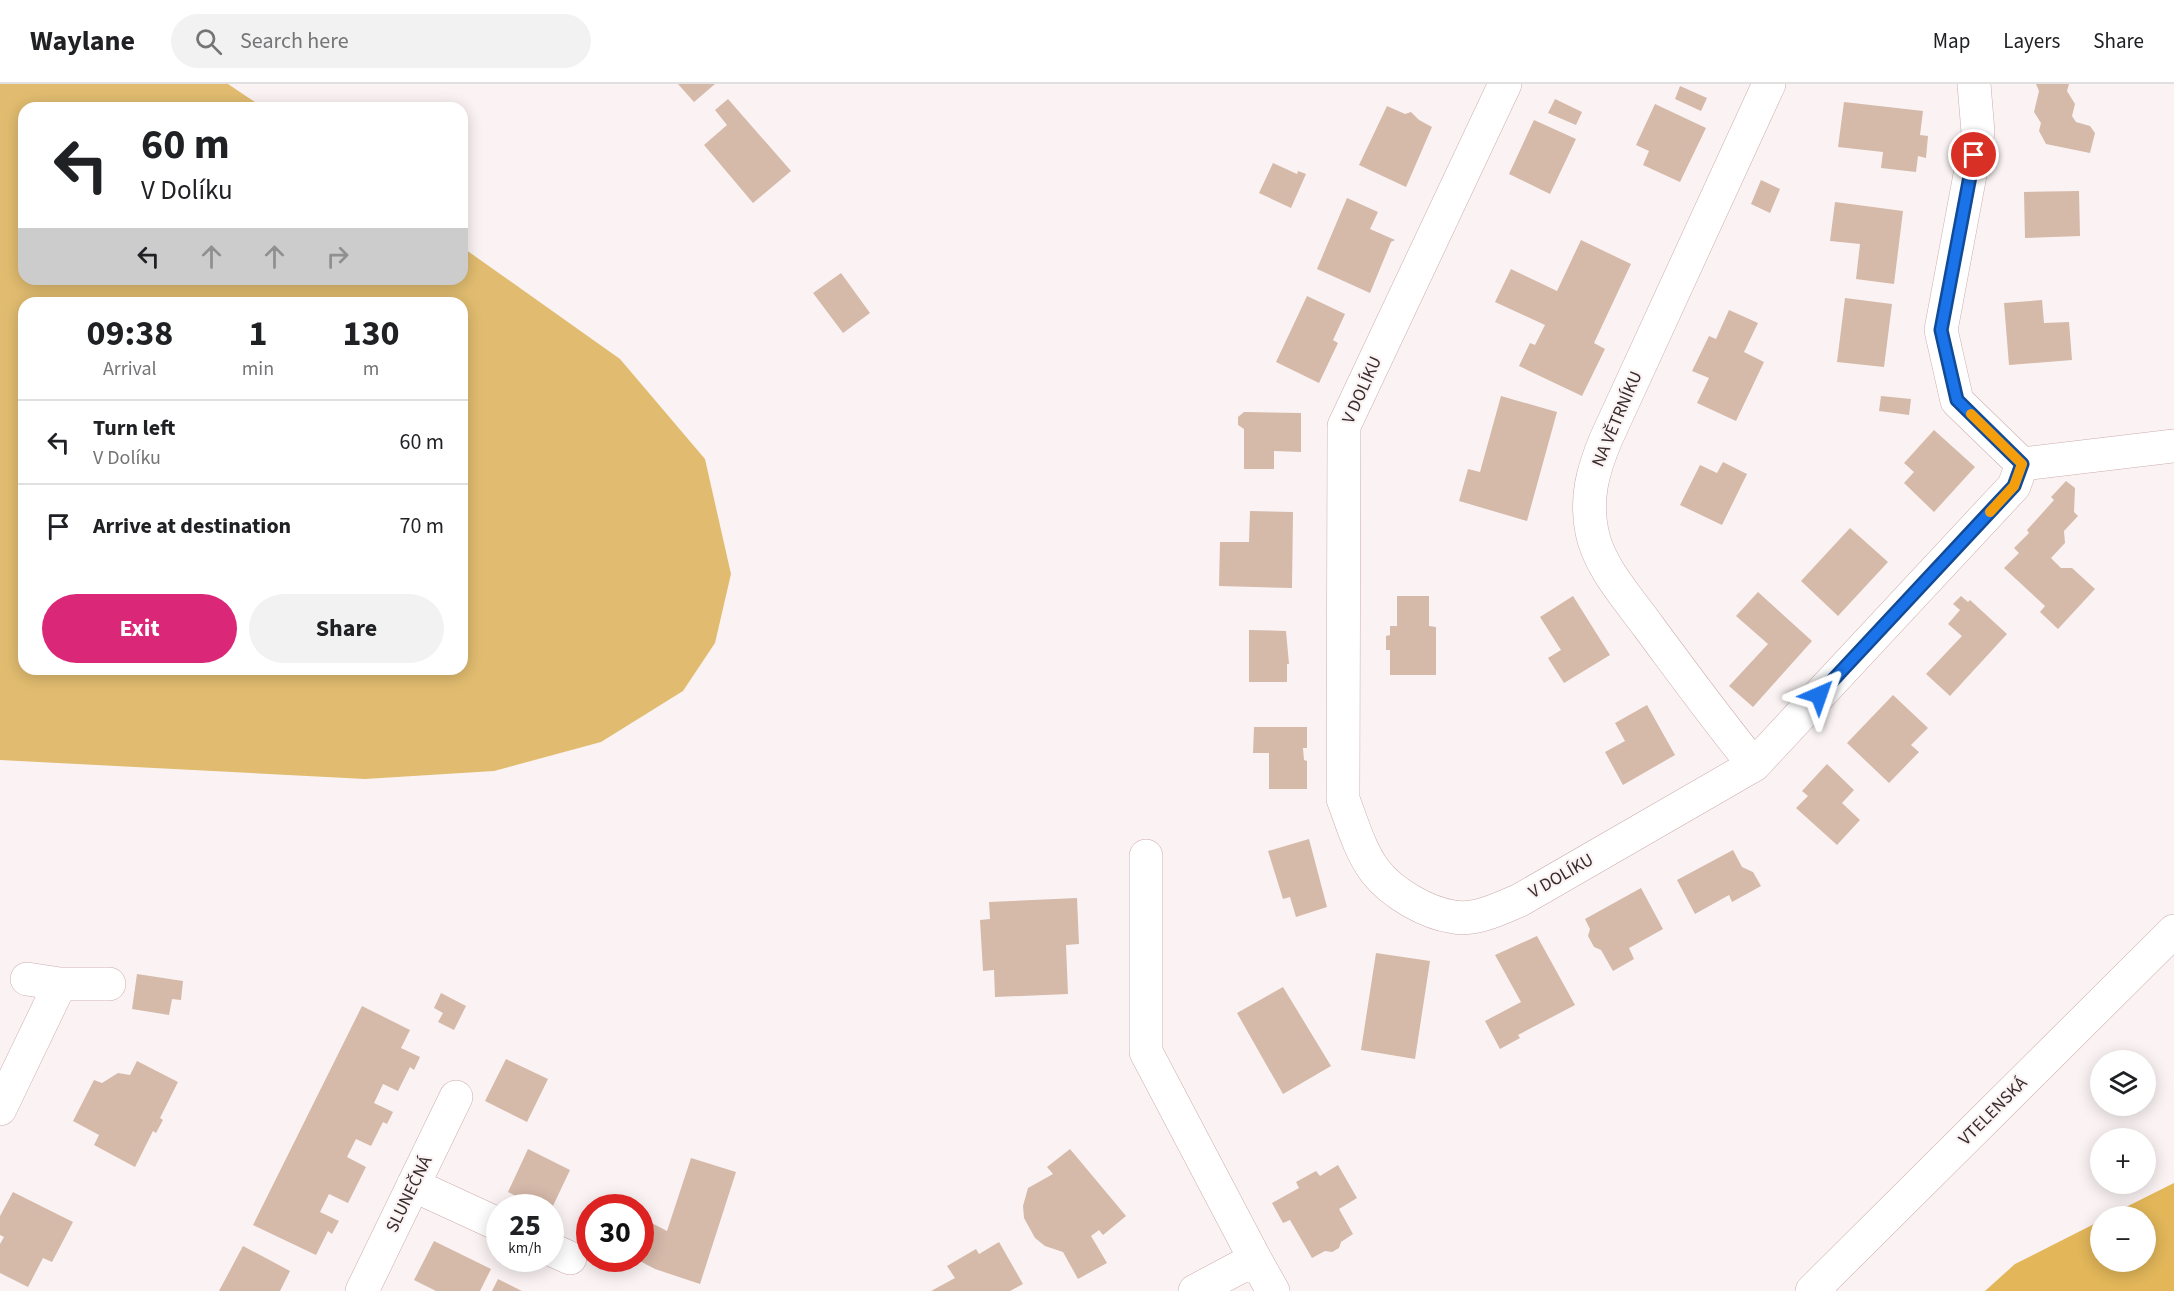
<!DOCTYPE html>
<html lang="en">
<head>
<meta charset="utf-8">
<style>
	:root { --surface:#fff; --page:#f2f2f2; --text:#202124; --muted:#757577; --line:#e0e0e0; --accent:#db2777 }
	body { margin:0; font-family:"Source Sans 3",sans-serif; background:var(--page); color:var(--text); height:100vh; display:flex; flex-direction:column; font-size:22px; white-space:nowrap }
	* { box-sizing:border-box; margin:0 }
	p { font-size:20px; color:var(--muted) }
	.icon { flex:none; width:33px; height:33px; fill:none; stroke:currentColor; stroke-width:2; stroke-linecap:round; stroke-linejoin:round }
	.map { position:relative; flex:1; overflow:hidden }
	.drawer { position:absolute; left:18px; top:213px; width:450px; height:378px; display:flex; flex-direction:column; background:var(--surface); border-radius:18px; box-shadow:0 3px 15px #0003 }
	.drawer>* { flex:none }
	.guide { position:absolute; left:18px; top:18px; width:450px; height:183px; border-radius:18px; box-shadow:0 3px 15px #0003; background:#fff; color:var(--text); overflow:hidden }
	.buttons { position:absolute; left:2090px; top:966px; display:grid; gap:12px }
	.buttons a { display:grid; place-items:center; width:66px; height:66px; border-radius:50%; background:var(--surface); box-shadow:0 3px 15px #0003; font-size:30px }
	.speed { position:absolute; left:486px; top:1110px; display:flex; gap:12px; font-size:30px; font-weight:700; text-align:center }
	.speed>* { display:grid; place-content:center; width:78px; height:78px; border-radius:50%; background:var(--surface); box-shadow:0 3px 15px #0003; line-height:1 }
	.speed small { font-size:15px; font-weight:400 }
	.speed .limit { border:9px solid #d22; background:#fff; color:#111 }
	.pin { position:absolute; display:grid; place-items:center; width:51px; height:51px; color:#fff; margin:-26px; border:3px solid #fff; border-radius:50%; box-shadow:0 2px 6px #0007 }
	.me { position:absolute; width:66px; margin:-33px; rotate:43deg; stroke-linejoin:round; filter:drop-shadow(0 0 4px #0008) }
	.turn { display:flex; align-items:center; gap:21px; height:126px; padding:0 24px; font-size:27px }
	.turn .icon { width:78px; height:78px; stroke-width:2.5 }
	.turn b { display:block; font-size:42px; line-height:51px }
	.lanes { display:flex; align-items:center; height:57px; padding:0 24px; background:#0003; justify-content:center; gap:30px; direction:ltr }
	.lanes .off { opacity:.35 }
	.eta { display:flex; justify-content:space-evenly; align-items:center; height:102px; text-align:center }
	.eta b { font-size:36px; font-weight:700; line-height:42px }
	.action { display:flex; gap:12px; margin-top:auto; padding:12px 24px }
	.action a { flex:1; height:69px; border-radius:36px; background:var(--accent); color:#fff; font-size:24px; font-weight:700; line-height:69px; text-align:center }
	.action a+a { background:var(--page); color:var(--text) }
	ul { padding:0; list-style:none }
	li { display:flex; align-items:center; gap:18px; height:84px; padding:0 24px; border-top:2px solid var(--line) }
	li div { flex:1 }
	li b { display:block; font-size:22px }
	li em { font-style:normal }
	header { display:flex; align-items:center; gap:36px; box-sizing:border-box; height:84px; padding:0 30px; background:var(--surface); border-bottom:2px solid var(--line) }
	header strong { font-size:28px }
	nav { display:flex; gap:33px; margin-inline-start:auto; font-size:21px }
	.search { width:420px; height:54px; background:var(--page); display:flex; align-items:center; gap:15px; box-sizing:border-box; padding:0 21px; border-radius:33px; color:var(--muted); font-size:22px }
	.map>svg:first-child { display:block }
	.green { fill:#e1bc70; fill-rule:evenodd }
	.forest { fill:#e2b659 }
	.building { fill:#d5b9a9 }
	.lines { fill:none; stroke-linecap:round; stroke-linejoin:round }
	.street-casing { stroke:#cdacac; stroke-width:34 }
	.street { stroke:#fff; stroke-width:33 }
	.route-casing { stroke:#114b97; stroke-width:15 }
	.route { stroke:#1a73e8; stroke-width:10 }
	.slow { stroke:#f59e0b; stroke-width:10 }
	.labels { text-anchor:middle; dominant-baseline:central; stroke-width:4.5; stroke-linejoin:round; paint-order:stroke }
	.street-label { font-size:18px; fill:#382b2b; stroke:#fbf3f3 }
</style>
</head>
<body>
<header>
<strong>Waylane</strong>
<div class="search"><svg class="icon" aria-label="search" viewBox="0 0 24 24"><circle cx="10" cy="10" r="6"/><path d="M15 15l6 6"/></svg>Search here</div>
<nav><a>Map</a><a>Layers</a><a>Share</a></nav>
</header>
<div class="map">
<svg width="2174" height="1207" viewBox="0 0 2174 1207">
	<rect width="100%" height="100%" fill="#fbf3f3"/>
	<path class="green" d="M0 0H228L264 24H24V195H462V163L620 275 705 375 731 490 715 559 683 607 601 658 494 687 365 695 0 676ZM24 219H462V585H24Z"/>
	<path class="forest" d="M2174 1099V1207H1985L2015 1180 2100 1137V1178H2145V1132H2108Z"/>
	<path class="building" d="M678 0H715L694 18Z
		M2036 0H2069L2067 7 2075 20 2072 32 2076 38 2090 42 2095 49 2090 69 2046 60 2039 47 2041 39 2034 28 2039 7Z
		M1680 2 1707 14 1701 27 1675 15Z
		M728 15 791 87 753 119 704 61 727 41 715 26Z
		M1555 15 1582 28 1576 41 1548 29Z
		M1844 18 1923 27 1920 51 1928 52 1926 74 1918 72 1916 88 1881 84 1883 68 1838 63Z
		M1655 20 1706 44 1680 98 1643 81 1649 67 1636 61Z
		M1387 22 1405 30 1411 28 1419 36 1432 43 1406 103 1359 81Z
		M1534 36 1576 55 1550 110 1509 90Z
		M1273 79 1297 90 1298 87 1306 90 1291 124 1259 109Z
		M1761 96 1780 105 1770 129 1751 120Z
		M2079 107 2080 152 2025 154 2024 108Z
		M1347 114 1378 128 1370 145 1395 156 1391 158 1370 209 1317 185Z
		M1835 118 1903 127 1894 200 1856 195 1860 160 1830 157Z
		M1581 156 1631 180 1594 259 1605 265 1582 312 1519 282 1530 259 1535 261 1545 241 1495 218 1511 185 1557 207Z
		M841 189 870 229 843 249 813 209Z
		M1307 212 1345 230 1333 256 1338 259 1319 299 1276 278Z
		M1845 214 1892 220 1884 283 1837 278Z
		M2042 216 2044 239 2069 238 2072 276 2009 281 2004 219Z
		M1729 226 1758 239 1744 268 1764 278 1736 337 1697 319 1709 294 1692 287 1709 252 1716 255Z
		M1501 312 1557 328 1527 437 1459 417 1468 385 1480 388Z
		M1881 312 1911 315 1909 331 1879 327Z
		M1244 328 1301 329V368L1274 367V385H1244V345L1238 341V333Z
		M1934 346 1975 383 1934 428 1904 399 1914 388 1904 379Z
		M1723 378 1747 390 1722 441 1680 421 1700 381 1717 389Z
		M2066 397 2075 404 2074 428 2078 432 2064 447 2065 459 2051 474 2061 484H2072L2095 505 2058 545 2040 528 2045 522 2004 484 2019 469 2014 464 2029 449 2027 446 2054 416 2051 413Z
		M1250 427 1293 428 1292 504 1219 502 1220 458H1249Z
		M1850 444 1888 478 1838 532 1801 497Z
		M1758 508 1812 557 1753 623 1729 602 1768 560 1736 532Z
		M1397 512H1429V542L1436 543V591H1390V566H1386V552L1390 551V542H1397Z
		M1573 512 1610 571 1564 599 1548 574 1561 566 1540 533Z
		M1961 512 1968 518 1970 516 2007 550 1950 612 1926 590 1962 552 1948 540 1960 526 1953 520Z
		M1249 546 1286 547 1289 580H1287V598H1249Z
		M1893 611 1928 644 1911 661 1919 668 1889 699 1847 659Z
		M1647 621 1675 671 1623 701 1605 668 1625 657 1615 639Z
		M1254 643H1307V664H1303L1304 676 1307 677V705H1269V669H1253Z
		M1827 680 1854 706 1842 719 1860 736 1837 761 1796 724 1808 712 1802 707Z
		M1309 755 1327 823 1296 833 1290 813 1283 815 1268 767Z
		M1733 766 1742 783 1753 788 1761 802 1732 818 1729 811 1695 830 1677 796Z
		M1641 804 1663 845 1629 864 1634 875 1613 887 1601 866 1594 863 1588 852 1590 845 1585 835Z
		M1077 814 1079 860 1066 861 1068 910 995 913 994 886 983 887 980 836 990 835 989 818Z
		M1537 852 1575 921 1518 951 1520 954 1500 965 1485 937 1521 918 1495 871Z
		M1376 869 1430 877 1415 975 1361 966Z
		M137 890 183 897 181 916 172 915 169 931 132 925Z
		M1283 903 1331 982 1283 1010 1237 929Z
		M441 909 466 922 454 946 438 938 443 929 434 924Z
		M362 922 410 946 401 964 420 973 414 986 410 983 398 1007 383 1000 374 1019 393 1028 387 1040 383 1038 371 1062 356 1055 347 1073 366 1083 348 1119 329 1110 320 1128 339 1137 332 1150 328 1147 316 1171 253 1141Z
		M506 975 548 995 527 1038 485 1017Z
		M137 977 178 998 160 1034 163 1036 156 1049 153 1047 135 1083 94 1061 99 1051 73 1037 94 996 102 999 118 989 130 991Z
		M528 1065 570 1086 552 1124H540L508 1108Z
		M1070 1065 1126 1132 1103 1151 1099 1146 1091 1152 1107 1179 1078 1195 1063 1168 1045 1162 1035 1154 1024 1134 1023 1122 1028 1104 1053 1090 1047 1083Z
		M691 1074 736 1088 700 1200 655 1185 634 1174H640V1133L667 1147Z
		M1338 1081 1357 1114 1339 1125 1353 1150 1341 1158 1339 1164 1332 1168 1325 1167 1312 1174 1290 1136 1283 1139 1272 1119 1299 1104 1296 1098 1316 1087 1320 1092Z
		M13 1108 73 1138 52 1178 43 1174 28 1203 0 1189V1160L4 1153 0 1151V1132Z
		M434 1157 491 1185 480 1207H436L414 1196Z
		M999 1158 1023 1200 1010 1207H931L955 1194 947 1182 976 1165 979 1170Z
		M243 1162 290 1187 280 1207H219Z
		M498 1195 522 1207H492Z"/>
	<g class="lines">
		<g class="street-casing">
			<path id="street" d="M1505 0 1344 342 1343 715C1352 739 1360 767 1375 787 1392 809 1426 829 1454 833 1476 837 1501 824 1520 816L1754 681 2014 402 2022 380 1957 317 1941 246 1978 48 1974 0
				M2022 380 2174 362
				M1754 681C1717 636 1683 589 1648 542 1628 514 1599 483 1592 448 1585 414 1593 386 1606 355L1769 0
				M1146 772V968L1255 1175
				M27 895 60 900H109
				M0 1025 60 900
				M413 1101 500 1141
				M550 1165 570 1174
				M362 1207 456 1013
				M1195 1207 1255 1175 1273 1207
				M1812 1207 2174 847"/>
		</g>
		<use href="#street" class="street"/>
	</g>
	<g class="lines">
		<g class="route-casing">
			<path id="route" d="M1819 611 2014 402 2022 380 1957 316 1941 246 1974 71"/>
		</g>
		<use href="#route" class="route"/>
		<path class="slow" d="M1971 330 2022 380 2014 402 1990 428"/>
	</g>
	<g class="labels">
		<g class="street-label">
			<text transform="translate(1362 306) rotate(-66)">V DOLÍKU</text>
			<text transform="translate(1617 335) rotate(-67)">NA VĚTRNÍKU</text>
			<text transform="translate(1561 792) rotate(-30)">V DOLÍKU</text>
			<text transform="translate(1993 1027) rotate(-45)">VTELENSKÁ</text>
			<text transform="translate(409 1110) rotate(-64)">SLUNEČNÁ</text>
		</g>
	</g>
</svg>
<div class="buttons">
<a><svg class="icon" aria-label="layers" viewBox="0 0 24 24"><path d="M12 4l9 5-9 5-9-5zM3 14l9 5 9-5"/></svg></a>
<a>+</a>
<a>−</a>
</div>
<div class="speed"><div>25<small>km/h</small></div><div class="limit">30</div></div>
<div class="pin" style="left:1974px;top:71px;background:#d93025"><svg class="icon" aria-label="arrive" viewBox="0 0 24 24"><path d="M6 21V4h12l-3 4 3 4H6"/></svg></div>
<svg class="me" style="left:1819px;top:611px" viewBox="-20 -20 40 40"><path d="M0-17L14 15 0 8-14 15z" fill="#1a73e8" stroke="#fff" stroke-width="4"/></svg>
<div class="guide">
<div class="turn"><svg class="icon" aria-label="left" viewBox="0 0 24 24"><path d="M17 20v-9H6M10 6l-5 5 5 5"/></svg><div><b>60 m</b>V Dolíku</div></div>
<div class="lanes"><svg class="icon" aria-label="left" viewBox="0 0 24 24"><path d="M17 20v-9H6M10 6l-5 5 5 5"/></svg><svg class="icon off" aria-label="ahead" viewBox="0 0 24 24"><path d="M12 20V5M6 11l6-6 6 6"/></svg><svg class="icon off" aria-label="ahead" viewBox="0 0 24 24"><path d="M12 20V5M6 11l6-6 6 6"/></svg><svg class="icon off" aria-label="right" viewBox="0 0 24 24"><path d="M7 20v-9h11M14 6l5 5-5 5"/></svg></div>
</div>
<section class="drawer">
<div class="eta">
<div><b>09:38</b><p>Arrival</p></div>
<div><b>1</b><p>min</p></div>
<div><b>130</b><p>m</p></div>
</div>
<ul>
<li><svg class="icon" aria-label="left" viewBox="0 0 24 24"><path d="M17 20v-9H6M10 6l-5 5 5 5"/></svg><div><b>Turn left</b><p>V Dolíku</p></div><em>60 m</em></li>
<li><svg class="icon" aria-label="arrive" viewBox="0 0 24 24"><path d="M6 21V4h12l-3 4 3 4H6"/></svg><div><b>Arrive at destination</b></div><em>70 m</em></li>
</ul>
<div class="action"><a>Exit</a><a>Share</a></div>
</section>
</div>
</body>
</html>
